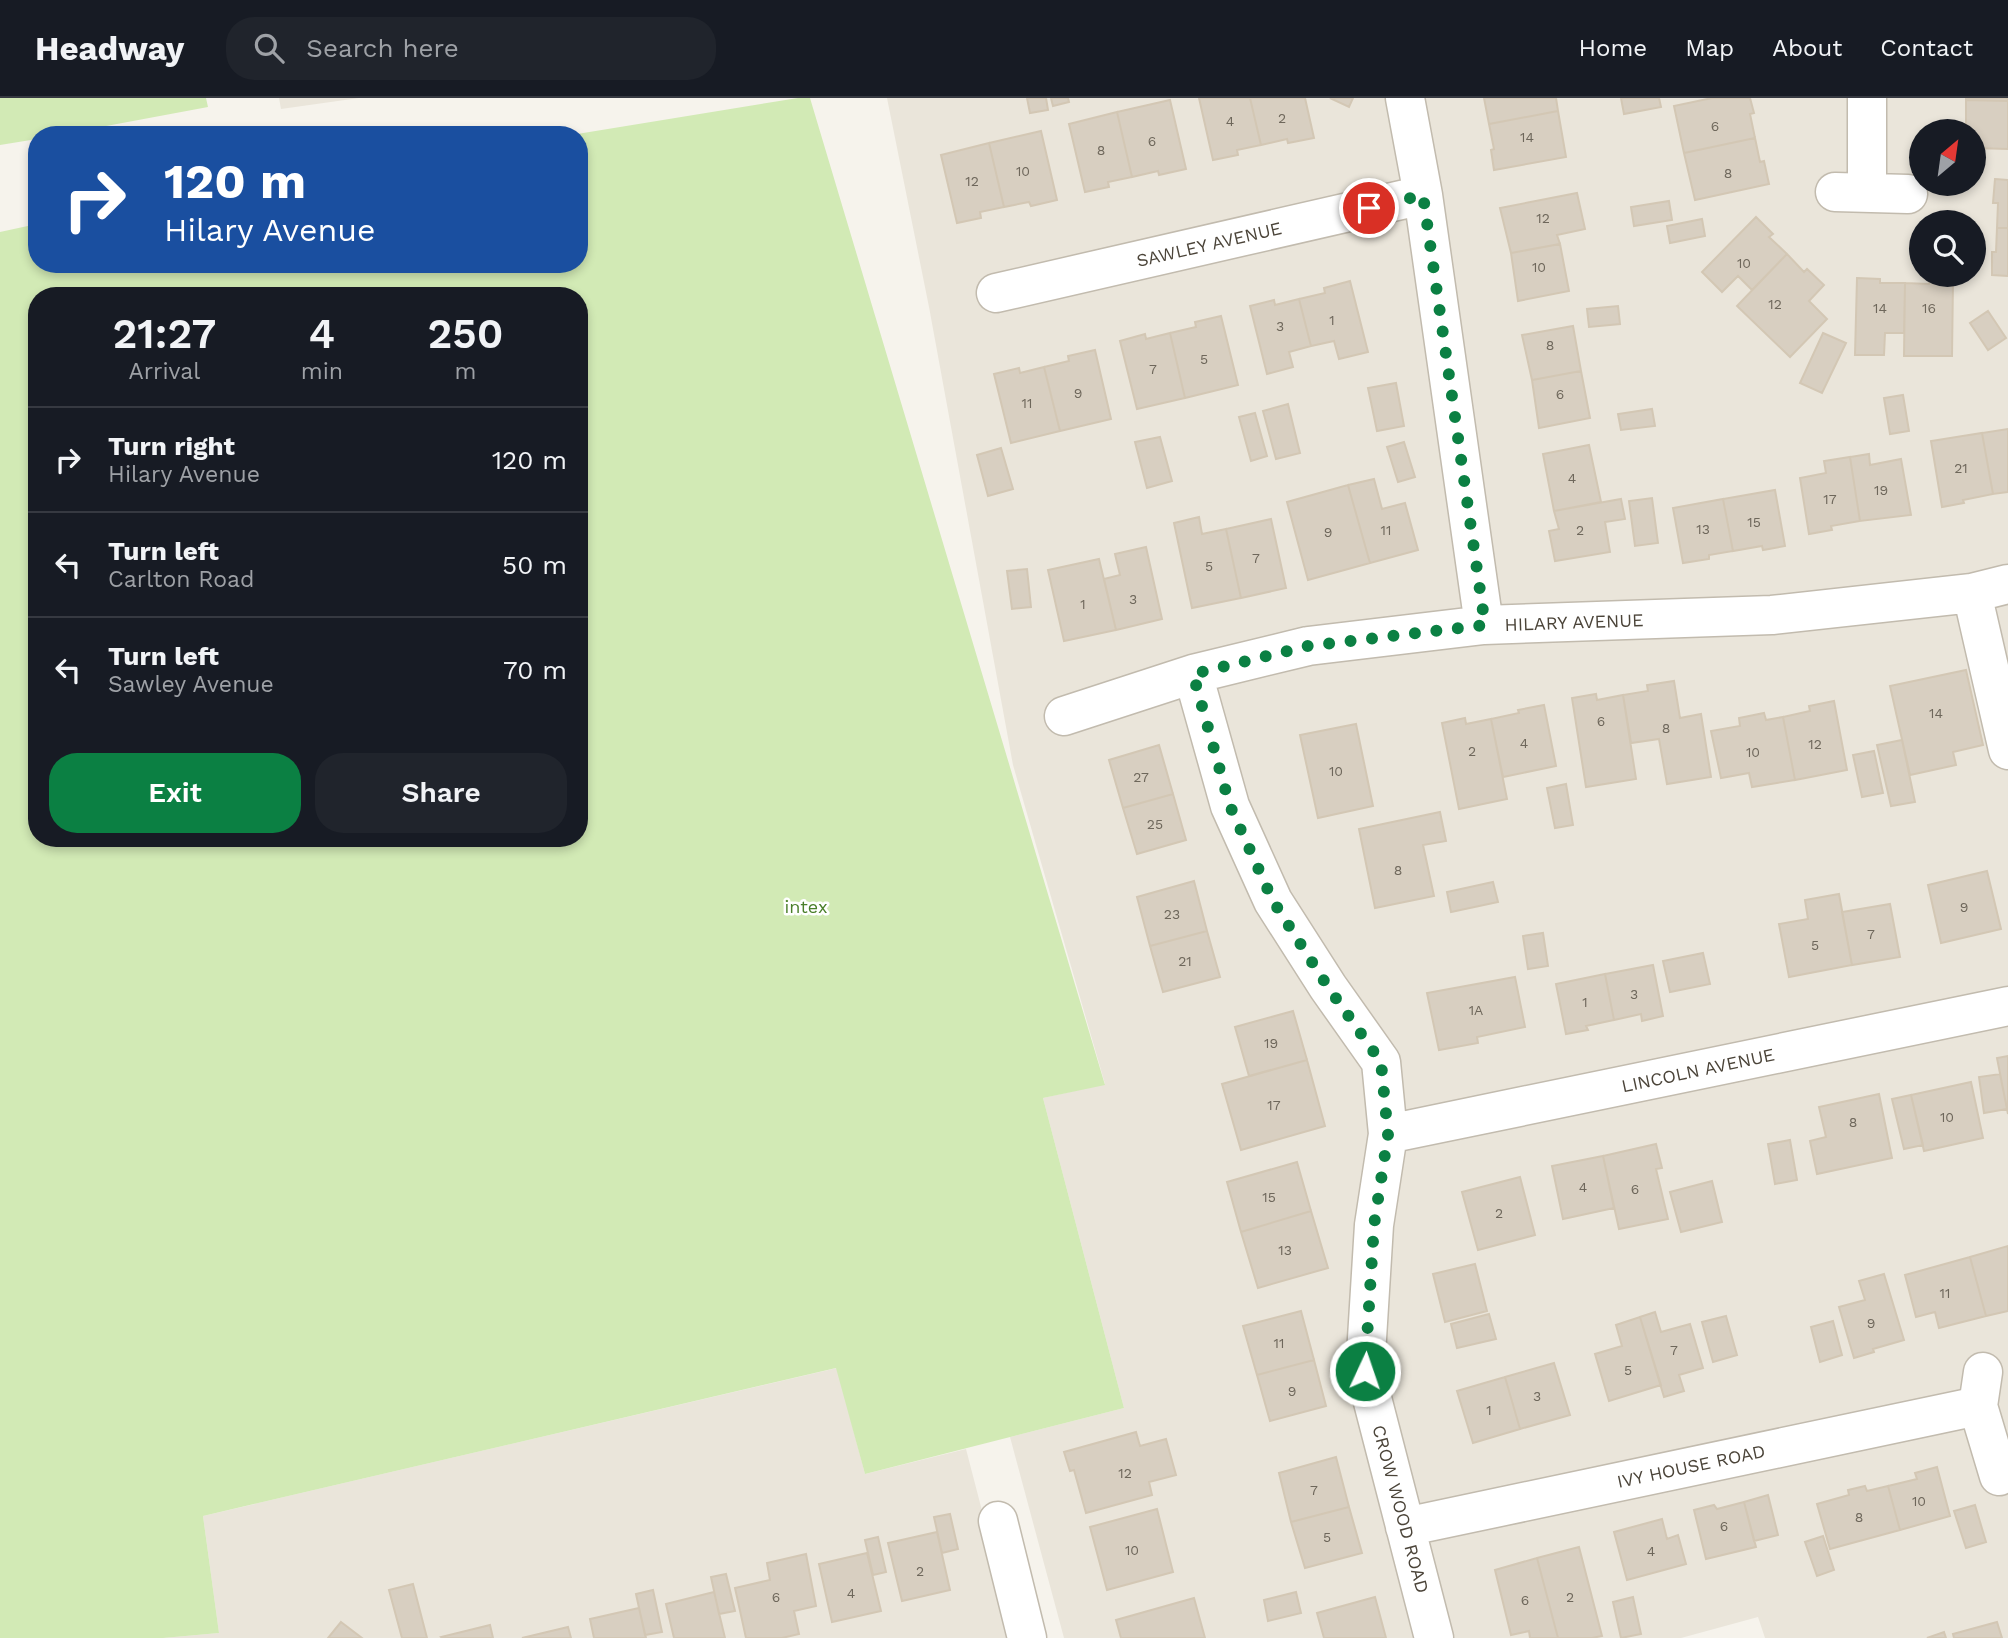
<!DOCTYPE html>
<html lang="en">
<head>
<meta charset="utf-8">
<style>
	:root { --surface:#171b24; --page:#20242c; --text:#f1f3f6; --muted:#9ea1a6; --line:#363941; --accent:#0b8043 }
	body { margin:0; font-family:"Work Sans",sans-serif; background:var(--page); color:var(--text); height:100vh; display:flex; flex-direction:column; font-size:26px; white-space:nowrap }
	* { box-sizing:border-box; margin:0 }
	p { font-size:23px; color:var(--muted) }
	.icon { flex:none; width:38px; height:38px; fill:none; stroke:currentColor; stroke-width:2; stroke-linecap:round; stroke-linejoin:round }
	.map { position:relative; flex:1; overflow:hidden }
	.details { position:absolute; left:28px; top:189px; width:560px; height:560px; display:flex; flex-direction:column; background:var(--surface); border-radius:28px; box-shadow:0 4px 10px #0003 }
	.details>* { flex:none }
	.banner { position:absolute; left:28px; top:28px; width:560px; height:147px; border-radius:28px; box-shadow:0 4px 10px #0003; background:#1a4fa0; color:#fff; overflow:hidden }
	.needle { width:46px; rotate:29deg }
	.tools { position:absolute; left:1909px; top:21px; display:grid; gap:14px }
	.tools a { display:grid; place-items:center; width:77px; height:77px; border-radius:50%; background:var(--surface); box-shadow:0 4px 10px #0003; font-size:35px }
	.pin { position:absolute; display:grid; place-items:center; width:60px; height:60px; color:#fff; margin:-30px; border:4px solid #fff; border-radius:50%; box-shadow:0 2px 7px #0007 }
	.me { position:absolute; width:77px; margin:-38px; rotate:3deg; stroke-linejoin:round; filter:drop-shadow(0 0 5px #0008) }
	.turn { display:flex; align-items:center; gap:24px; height:147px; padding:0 21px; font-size:32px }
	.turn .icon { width:91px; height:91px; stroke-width:2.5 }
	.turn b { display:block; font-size:49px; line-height:60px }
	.eta { display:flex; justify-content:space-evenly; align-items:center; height:119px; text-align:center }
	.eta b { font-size:42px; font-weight:600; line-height:49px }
	.cta { display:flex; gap:14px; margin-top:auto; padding:14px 21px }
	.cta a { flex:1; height:80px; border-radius:28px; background:var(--accent); color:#fff; font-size:28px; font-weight:600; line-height:80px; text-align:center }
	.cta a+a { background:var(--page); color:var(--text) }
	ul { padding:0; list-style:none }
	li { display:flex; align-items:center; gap:21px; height:105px; padding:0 21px; border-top:2px solid var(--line) }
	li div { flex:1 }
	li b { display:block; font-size:26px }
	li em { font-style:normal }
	header { display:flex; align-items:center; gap:42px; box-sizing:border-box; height:98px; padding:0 35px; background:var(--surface); border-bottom:2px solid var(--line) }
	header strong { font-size:33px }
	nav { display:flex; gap:38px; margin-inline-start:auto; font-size:24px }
	.search { width:490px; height:63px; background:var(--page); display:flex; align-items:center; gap:18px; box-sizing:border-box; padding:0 24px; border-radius:28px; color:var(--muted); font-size:26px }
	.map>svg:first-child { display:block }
	.residential { fill:#eae5da; fill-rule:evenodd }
	.green { fill:#d2eab5; fill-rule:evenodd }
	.building { fill:#d8cfc1; stroke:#d3c7b4; stroke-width:2 }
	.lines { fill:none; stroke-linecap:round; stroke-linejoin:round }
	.minor-casing { stroke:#c2bbae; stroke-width:41 }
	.minor { stroke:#fff; stroke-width:38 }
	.route { stroke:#0b8043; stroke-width:12; stroke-dasharray:0 21.6 }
	.labels { text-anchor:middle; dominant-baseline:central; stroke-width:5; stroke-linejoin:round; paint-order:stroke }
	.number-label { font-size:14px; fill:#6e675b }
	.street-label { font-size:18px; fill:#4b4439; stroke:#fff }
	.park-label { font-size:18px; fill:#4a7f2a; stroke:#fff }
</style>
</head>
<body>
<header>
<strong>Headway</strong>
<div class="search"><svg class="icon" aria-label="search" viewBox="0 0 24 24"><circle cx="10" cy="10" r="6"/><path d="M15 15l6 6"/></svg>Search here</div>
<nav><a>Home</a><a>Map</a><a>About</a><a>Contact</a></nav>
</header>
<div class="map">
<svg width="2008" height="1540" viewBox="0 0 2008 1540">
	<rect width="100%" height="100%" fill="#f6f3ec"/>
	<path class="residential" d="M279 0H359L281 11Z
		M887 0H2008V1540H1765L1758 1519 1681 1540H1064L1010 1339 1124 1310 1043 1000 1105 986 1013 667 929 209ZM1922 33H1974V86H1922ZM1922 124H1974V177H1922Z
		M837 1270 865 1376 966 1351 1015 1540H163L219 1535 203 1418Z"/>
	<path class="green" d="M0 0H206L208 9 58 37H37V41L0 47Z
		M798 0H810L1105 987 1043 1000 1124 1310 865 1376 836 1270 203 1418 219 1535 163 1540H0V134L37 126V166H579V37H571ZM37 198H579V740H37Z"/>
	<path class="building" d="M1027 0H1046L1048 12 1030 15Z
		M1051 0H1068L1069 4 1053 8Z
		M1199 0H1250L1261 47 1237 52 1238 57 1213 62Z
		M1250 0H1305L1314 40 1288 45 1287 41 1261 47Z
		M1330 0H1353L1349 9Z
		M1484 0H1556L1558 13 1489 26Z
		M1621 0H1659L1661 9 1624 16Z
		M1712 0H1750L1754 15 1750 16 1755 40 1684 55 1674 8Z
		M1966 0H2008V3L1966 2Z
		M1170 2 1186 71 1159 77 1158 73 1132 79 1117 14Z
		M1966 2 2008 3V51L1974 50V33H1962V26H1966Z
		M1558 13 1566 59 1494 72 1491 52 1494 51 1489 26Z
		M1117 14 1132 79 1108 84 1109 89 1085 94 1069 26Z
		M1041 33 1057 102 1031 108 1029 104 1004 109 989 45Z
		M1755 40 1760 64 1764 63 1769 86 1695 102 1684 55Z
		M989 45 1004 109 980 114 981 120 957 125 941 57Z
		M1995 81 2008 82V130H1997L1998 105H1993Z
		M1577 95 1585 131 1557 137 1560 146 1511 155 1500 110Z
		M1669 103 1672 122 1634 128 1631 109Z
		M1756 119 1773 136 1769 139 1787 156 1752 192 1738 178 1722 194 1702 174Z
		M1702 121 1705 138 1670 145 1667 128Z
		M1997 130H2008V178L1992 177V154H1996Z
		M1560 146 1569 193 1518 203 1511 155Z
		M1787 156 1804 174 1807 171 1824 187 1809 203 1827 221 1790 259 1737 208Z
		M1857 180 1880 181V185H1905L1904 235H1885L1884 257H1855Z
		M1930 182H1953L1952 258H1904L1905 185 1929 186Z
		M1350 183 1368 254 1339 261 1334 243 1311 248 1299 201 1325 195 1324 190Z
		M1299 201 1311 248 1289 254 1293 269 1267 276 1250 208 1274 202 1275 207Z
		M1618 208 1620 226 1589 229 1587 211Z
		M1988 213 2006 240 1988 252 1970 225Z
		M1221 218 1238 287 1185 300 1170 235 1196 229 1195 224Z
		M1573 228 1581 273 1532 282 1522 237Z
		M1170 235 1185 300 1137 311 1120 243 1145 236 1146 241Z
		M1823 235 1846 245 1822 295 1800 285Z
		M1095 252 1111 321 1060 333 1044 269 1069 263 1068 258Z
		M1044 269 1060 333 1011 345 994 276 1019 270 1020 275Z
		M1581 273 1590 320 1539 330 1532 282Z
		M1396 285 1404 328 1377 333 1368 290Z
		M1903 297 1909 333 1890 336 1884 300Z
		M1288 306 1300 355 1276 361 1263 313Z
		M1652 311 1655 328 1621 332 1618 316Z
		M1255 315 1267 358 1251 363 1239 319Z
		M2008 331V394L1993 396 1982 335Z
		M1982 335 1993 396 1963 402 1964 405 1942 409 1931 343Z
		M1160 339 1172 383 1147 390 1135 344Z
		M1404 344 1415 379 1398 384 1387 349Z
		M1589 347 1601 404 1554 413 1543 356Z
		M1001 350 1013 391 988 398 977 357Z
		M1869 356 1870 367 1901 361 1911 417 1860 423 1850 359Z
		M1850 359 1860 423 1831 428 1832 432 1809 436 1800 380 1826 375 1824 363Z
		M1374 381 1382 411 1405 405 1418 452 1370 465 1348 387Z
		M1348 387 1370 465 1308 482 1287 404Z
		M1775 392 1785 448 1763 452 1762 448 1733 453 1723 401Z
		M1652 400 1658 445 1635 448 1629 403Z
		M1621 401 1625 421 1605 424 1610 454 1555 463 1549 433 1559 431 1554 413Z
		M1723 401 1733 453 1709 457V461L1683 465 1673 410Z
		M1199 419 1202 436 1226 431 1241 500 1192 510 1174 425Z
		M1271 421 1286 490 1241 500 1226 431Z
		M1146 449 1162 521 1116 532 1104 481 1120 477 1115 456Z
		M1099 461 1116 532 1064 543 1048 472Z
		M1027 471 1031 509 1012 511 1007 473Z
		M1966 572 1983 647 1953 654 1956 667 1910 677 1890 588Z
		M1674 583 1680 620 1701 616 1711 679 1667 686 1659 641 1631 645 1623 597 1648 593 1647 587Z
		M1596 596 1597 602 1623 597 1636 681 1586 689 1572 600Z
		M1834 603 1847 672 1795 682 1783 619 1810 613 1809 608Z
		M1544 607 1556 668 1503 679 1491 621 1519 615 1518 612Z
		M1764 615 1766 622 1783 619 1795 682 1752 689 1749 675 1721 680 1711 633 1740 628 1739 620Z
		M1465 620 1466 626 1491 621 1507 701 1459 711 1442 625Z
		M1356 626 1373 708 1318 720 1300 637Z
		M1902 642 1915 704 1891 708 1877 647Z
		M1159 647 1173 696 1123 710 1109 662Z
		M1874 653 1883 695 1862 699 1853 657Z
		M1566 686 1573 727 1555 730 1547 690Z
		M1173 696 1186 742 1137 756 1123 710Z
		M1440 714 1446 743 1423 747 1434 798 1375 810 1359 731Z
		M1987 773 2001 831 1941 845 1928 787Z
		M1194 783 1207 833 1150 848 1137 799Z
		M1493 784 1498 804 1451 814 1447 794Z
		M1839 796 1852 867 1789 879 1779 826 1808 821 1805 802Z
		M1890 806 1900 859 1852 867 1842 814Z
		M1207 833 1220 879 1163 894 1150 848Z
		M1543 835 1548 868 1528 871 1523 838Z
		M1703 855 1710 886 1670 894 1663 863Z
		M1653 867 1663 918 1642 923 1641 916 1614 922 1605 876Z
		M1605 876 1614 922 1586 928 1588 932 1566 936 1556 886Z
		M1515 879 1525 929 1477 939 1478 945 1439 952 1427 895Z
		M1293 913 1307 962 1249 978 1235 929Z
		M2008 958V1016L1997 960Z
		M1307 962 1325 1028 1241 1052 1222 986Z
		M2000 976 2007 1011 1984 1015 1979 979Z
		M1971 984 1983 1040 1924 1053 1911 997Z
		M1879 996 1892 1060 1817 1076 1810 1043 1826 1039 1819 1009Z
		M1911 997 1923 1047 1904 1051 1892 1001Z
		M1790 1042 1797 1082 1775 1086 1768 1046Z
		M1656 1046 1662 1070 1656 1071 1668 1121 1619 1131 1603 1058Z
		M1603 1058 1614 1110 1563 1121 1552 1068Z
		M1297 1064 1311 1113 1241 1134 1227 1084Z
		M1520 1079 1535 1137 1478 1152 1462 1094Z
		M1712 1083 1722 1124 1681 1134 1670 1094Z
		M1311 1113 1328 1170 1258 1190 1241 1134Z
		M2008 1148V1213L1986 1218 1970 1159Z
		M1970 1159 1986 1218 1939 1230 1935 1214 1916 1219 1905 1177Z
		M1475 1166 1487 1213 1445 1224 1433 1176Z
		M1884 1176 1904 1242 1873 1251 1874 1254 1854 1260 1839 1209 1865 1202 1859 1183Z
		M1301 1213 1314 1262 1257 1277 1243 1228Z
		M1655 1214 1661 1234 1690 1226 1703 1270 1679 1277 1684 1293 1664 1299 1640 1219Z
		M1489 1216 1496 1241 1457 1250 1451 1226Z
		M1726 1218 1737 1257 1713 1264 1702 1224Z
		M1640 1219 1661 1287 1609 1303 1595 1256 1622 1248 1616 1227Z
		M1833 1223 1842 1257 1820 1264 1811 1229Z
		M1314 1262 1326 1308 1270 1323 1257 1277Z
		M1554 1265 1570 1317 1520 1331 1505 1279Z
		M1505 1279 1520 1331 1473 1345 1457 1293Z
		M1136 1334 1140 1348 1166 1341 1176 1377 1149 1384 1152 1397 1086 1415 1074 1372 1070 1373 1064 1354Z
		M1336 1359 1349 1409 1291 1424 1279 1375Z
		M1937 1369 1950 1418 1900 1432 1888 1388 1917 1381 1915 1375Z
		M1865 1388 1867 1393 1888 1388 1900 1432 1830 1451 1817 1406 1849 1397 1848 1392Z
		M1768 1397 1778 1437 1754 1443 1744 1404Z
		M1744 1404 1756 1449 1706 1461 1694 1412 1714 1407 1717 1411Z
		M1975 1407 1986 1444 1966 1450 1954 1413Z
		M1349 1409 1362 1455 1305 1470 1291 1424Z
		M1157 1411 1173 1474 1107 1492 1090 1429Z
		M950 1416 958 1451 942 1455 934 1419Z
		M1662 1421 1667 1441 1678 1437 1686 1466 1627 1482 1614 1434Z
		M937 1434 950 1492 902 1503 888 1445Z
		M1823 1438 1834 1472 1817 1478 1805 1444Z
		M878 1439 886 1474 873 1477 865 1442Z
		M1579 1449 1602 1538 1592 1540H1558L1537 1460Z
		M867 1455 881 1513 832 1524 819 1466Z
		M806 1456 816 1508 794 1513 799 1536 782 1540H746L735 1490 770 1482 767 1465Z
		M1537 1460 1558 1540H1530L1529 1533 1511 1537 1495 1472Z
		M726 1476 735 1513 719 1516 711 1479Z
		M413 1486 427 1540H402L389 1492Z
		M653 1492 662 1534 645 1537 636 1496Z
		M714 1494 725 1540H674L666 1506Z
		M1296 1494 1301 1515 1268 1523 1264 1502Z
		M1375 1499 1386 1540H1324L1317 1515Z
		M1633 1499 1641 1536 1621 1540 1613 1504Z
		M1194 1500 1205 1540H1121L1116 1522Z
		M639 1510 646 1540H594L590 1521Z
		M341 1524 362 1540H328Z
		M1997 1524 2002 1540H1954L1953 1536Z
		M490 1527 493 1540H442L441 1539Z
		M568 1529 571 1540H522Z
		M1944 1534 1946 1540H1927Z"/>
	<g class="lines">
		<g class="minor-casing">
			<path id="minor" d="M1405 0 1423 97 1484 527
				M1835 94 1908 96
				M1867 95V0
				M996 195 1423 97
				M1972 495 2008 652
				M1193 576 1230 708 1273 803 1328 889 1381 964 1388 1036 1374 1127 1365 1273 1434 1540
				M1064 618 1193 576 1308 548 1484 527 1772 517 1972 495 2008 486
				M1388 1036 2008 908
				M1983 1274 1978 1308 1999 1378
				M998 1423 1027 1540
				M1405 1429 1978 1308"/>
		</g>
		<use href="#minor" class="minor"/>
	</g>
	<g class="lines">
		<path class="route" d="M1365 1273 1374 1127 1388 1037 1381 964 1328 889 1273 803 1230 708 1193 576 1308 548 1485 527 1423 97 1369 110"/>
	</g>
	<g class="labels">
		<g class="number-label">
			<text x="1282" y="20">2</text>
			<text x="1230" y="23">4</text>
			<text x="1715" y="28">6</text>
			<text x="1527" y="39">14</text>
			<text x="1152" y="43">6</text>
			<text x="1101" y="52">8</text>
			<text x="1023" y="73">10</text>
			<text x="1728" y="75">8</text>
			<text x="972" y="83">12</text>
			<text x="1543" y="120">12</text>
			<text x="1744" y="165">10</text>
			<text x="1539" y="169">10</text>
			<text x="1775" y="206">12</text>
			<text x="1880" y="210">14</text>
			<text x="1929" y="210">16</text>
			<text x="1332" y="222">1</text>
			<text x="1280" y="228">3</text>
			<text x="1550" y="247">8</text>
			<text x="1204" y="261">5</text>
			<text x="1153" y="271">7</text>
			<text x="1078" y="295">9</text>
			<text x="1560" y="296">6</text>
			<text x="1027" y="305">11</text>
			<text x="1961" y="370">21</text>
			<text x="1572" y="380">4</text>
			<text x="1881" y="392">19</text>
			<text x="1830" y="401">17</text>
			<text x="1754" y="424">15</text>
			<text x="1703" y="431">13</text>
			<text x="1386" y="432">11</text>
			<text x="1580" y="432">2</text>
			<text x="1328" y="434">9</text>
			<text x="1256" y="460">7</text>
			<text x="1209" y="468">5</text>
			<text x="1133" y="501">3</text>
			<text x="1083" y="506">1</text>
			<text x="1936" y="615">14</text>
			<text x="1601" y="623">6</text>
			<text x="1666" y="630">8</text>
			<text x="1524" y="645">4</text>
			<text x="1815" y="646">12</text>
			<text x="1472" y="653">2</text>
			<text x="1753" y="654">10</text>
			<text x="1336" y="673">10</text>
			<text x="1141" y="679">27</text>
			<text x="1155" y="726">25</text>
			<text x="1398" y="772">8</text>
			<text x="1964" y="809">9</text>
			<text x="1172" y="816">23</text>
			<text x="1871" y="836">7</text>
			<text x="1815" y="847">5</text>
			<text x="1185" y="863">21</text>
			<text x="1634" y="896">3</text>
			<text x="1585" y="904">1</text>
			<text x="1476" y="912">1A</text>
			<text x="1271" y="945">19</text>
			<text x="1274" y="1007">17</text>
			<text x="1947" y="1019">10</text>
			<text x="1853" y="1024">8</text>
			<text x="1583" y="1089">4</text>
			<text x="1635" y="1091">6</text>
			<text x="1269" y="1099">15</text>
			<text x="1499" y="1115">2</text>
			<text x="1285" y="1152">13</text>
			<text x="1945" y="1195">11</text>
			<text x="1871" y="1225">9</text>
			<text x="1279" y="1245">11</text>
			<text x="1674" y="1252">7</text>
			<text x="1628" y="1272">5</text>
			<text x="1292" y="1293">9</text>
			<text x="1537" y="1298">3</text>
			<text x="1489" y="1312">1</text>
			<text x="1125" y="1375">12</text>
			<text x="1314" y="1392">7</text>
			<text x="1919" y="1403">10</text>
			<text x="1859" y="1419">8</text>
			<text x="1724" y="1428">6</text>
			<text x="1327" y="1439">5</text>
			<text x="1132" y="1452">10</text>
			<text x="1651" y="1453">4</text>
			<text x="920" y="1473">2</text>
			<text x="851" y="1495">4</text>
			<text x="776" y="1499">6</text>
			<text x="1570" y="1499">2</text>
			<text x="1525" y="1502">6</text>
		</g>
		<g class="street-label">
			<text transform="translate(1209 146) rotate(-13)">SAWLEY AVENUE</text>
			<text transform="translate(1574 524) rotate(-2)">HILARY AVENUE</text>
			<text transform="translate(1698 972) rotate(-12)">LINCOLN AVENUE</text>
			<text transform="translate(1691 1368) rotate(-12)">IVY HOUSE ROAD</text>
			<text transform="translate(1401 1411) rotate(75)">CROW WOOD ROAD</text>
		</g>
		<g class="park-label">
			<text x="806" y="808">intex</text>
		</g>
	</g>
</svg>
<div class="tools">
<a><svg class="needle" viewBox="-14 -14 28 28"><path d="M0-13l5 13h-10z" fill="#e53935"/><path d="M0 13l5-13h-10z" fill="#9ea1a6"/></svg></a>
<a><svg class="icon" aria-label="search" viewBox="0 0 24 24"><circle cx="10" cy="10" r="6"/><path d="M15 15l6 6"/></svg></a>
</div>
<div class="pin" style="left:1369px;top:110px;background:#d93025"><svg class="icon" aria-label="arrive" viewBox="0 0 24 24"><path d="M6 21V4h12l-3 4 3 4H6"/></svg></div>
<svg class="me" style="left:1365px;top:1273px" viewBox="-20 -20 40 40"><circle r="17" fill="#0b8043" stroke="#fff" stroke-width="3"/><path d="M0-11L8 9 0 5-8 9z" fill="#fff"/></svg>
<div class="banner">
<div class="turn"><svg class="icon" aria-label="right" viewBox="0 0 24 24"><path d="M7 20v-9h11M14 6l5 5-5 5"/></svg><div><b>120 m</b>Hilary Avenue</div></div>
</div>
<section class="details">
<div class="eta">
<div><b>21:27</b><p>Arrival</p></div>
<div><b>4</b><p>min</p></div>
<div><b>250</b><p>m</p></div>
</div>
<ul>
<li><svg class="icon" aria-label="right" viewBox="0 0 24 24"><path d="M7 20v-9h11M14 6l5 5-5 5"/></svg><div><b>Turn right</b><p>Hilary Avenue</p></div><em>120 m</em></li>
<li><svg class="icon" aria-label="left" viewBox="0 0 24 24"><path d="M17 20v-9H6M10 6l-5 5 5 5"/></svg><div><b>Turn left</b><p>Carlton Road</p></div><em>50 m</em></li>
<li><svg class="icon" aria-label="left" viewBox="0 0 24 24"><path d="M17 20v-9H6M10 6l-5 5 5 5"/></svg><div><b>Turn left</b><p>Sawley Avenue</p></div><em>70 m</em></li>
</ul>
<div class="cta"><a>Exit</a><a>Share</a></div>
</section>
</div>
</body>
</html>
